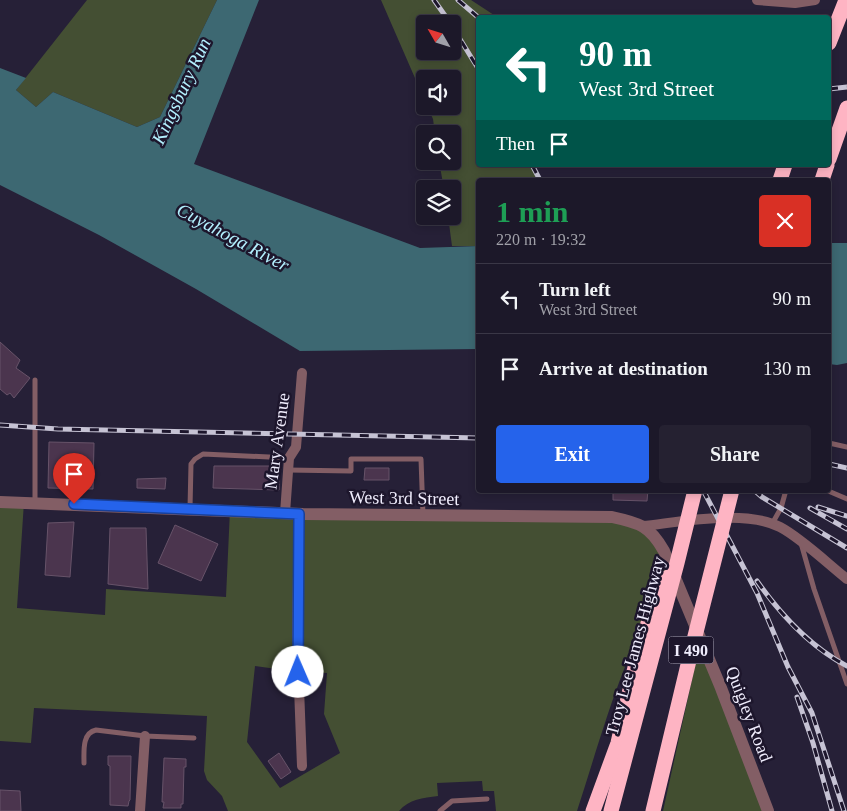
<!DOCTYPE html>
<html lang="en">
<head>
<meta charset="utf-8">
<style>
	:root { --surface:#1c1829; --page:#252131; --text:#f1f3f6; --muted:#a0a0a8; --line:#3a3746; --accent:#2563eb }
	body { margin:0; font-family:"Times New Roman",serif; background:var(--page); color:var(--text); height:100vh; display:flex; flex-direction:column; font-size:19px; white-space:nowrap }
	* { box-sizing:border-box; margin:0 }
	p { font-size:16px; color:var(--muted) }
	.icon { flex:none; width:28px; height:28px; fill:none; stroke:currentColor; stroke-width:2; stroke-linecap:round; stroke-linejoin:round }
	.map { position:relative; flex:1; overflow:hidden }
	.sheet { position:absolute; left:476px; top:178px; width:355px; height:315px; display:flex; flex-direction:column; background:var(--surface); border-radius:5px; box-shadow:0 2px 8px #0003,0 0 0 1px var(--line) }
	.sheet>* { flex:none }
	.banner { position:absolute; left:476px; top:15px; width:355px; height:152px; border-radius:5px; box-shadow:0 2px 8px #0003,0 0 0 1px var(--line); background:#00695c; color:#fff; overflow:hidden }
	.needle { width:32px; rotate:309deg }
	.controls { position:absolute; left:416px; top:15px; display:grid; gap:10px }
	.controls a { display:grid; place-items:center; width:45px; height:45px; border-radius:5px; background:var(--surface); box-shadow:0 2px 8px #0003,0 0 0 1px var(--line); font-size:25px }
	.pin { position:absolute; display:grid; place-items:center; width:42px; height:42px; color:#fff; margin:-51px -21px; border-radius:50% 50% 50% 0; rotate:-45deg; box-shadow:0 0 5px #0007 }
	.pin .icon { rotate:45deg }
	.me { position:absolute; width:55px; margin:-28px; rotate:359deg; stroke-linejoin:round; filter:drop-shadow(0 0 4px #0008) }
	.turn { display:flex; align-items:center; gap:18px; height:105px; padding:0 20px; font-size:22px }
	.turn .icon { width:65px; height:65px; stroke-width:2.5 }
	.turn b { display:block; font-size:35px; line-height:42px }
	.then { display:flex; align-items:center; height:48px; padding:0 20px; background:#0003; gap:10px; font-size:19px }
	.round { display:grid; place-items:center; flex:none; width:52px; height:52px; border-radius:5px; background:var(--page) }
	.summary { display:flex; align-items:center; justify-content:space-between; height:85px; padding:0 20px }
	h1 { font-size:30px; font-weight:700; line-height:38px; color:#1e9e55 }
	.primary-button { display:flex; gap:10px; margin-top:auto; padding:10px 20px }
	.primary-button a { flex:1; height:58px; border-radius:5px; background:var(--accent); color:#fff; font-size:20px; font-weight:700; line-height:58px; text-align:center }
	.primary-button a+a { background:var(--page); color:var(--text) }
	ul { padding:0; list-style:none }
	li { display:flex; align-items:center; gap:15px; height:70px; padding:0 20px; border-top:1px solid var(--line) }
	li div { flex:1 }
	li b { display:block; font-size:19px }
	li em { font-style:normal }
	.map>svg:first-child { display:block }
	.green { fill:#444f33; fill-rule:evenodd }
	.forest { fill:#424e30 }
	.water { fill:#3d6872 }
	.building { fill:#4b354e; stroke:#675369 }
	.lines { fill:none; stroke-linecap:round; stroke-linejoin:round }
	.service { stroke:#835e65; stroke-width:5 }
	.minor { stroke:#835e65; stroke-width:10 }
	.tertiary { stroke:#835e65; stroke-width:12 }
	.motorway { stroke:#feb4c3; stroke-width:15 }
	.rail-casing { stroke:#c6c3d4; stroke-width:5 }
	.rail { stroke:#1d162c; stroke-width:3; stroke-dasharray:9; stroke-linecap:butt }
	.motorway-bridge { stroke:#feb4c3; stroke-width:15 }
	.route-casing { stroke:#184099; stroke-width:12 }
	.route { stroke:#2563eb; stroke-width:9 }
	.labels { text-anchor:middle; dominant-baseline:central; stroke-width:5; stroke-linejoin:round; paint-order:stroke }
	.shield { fill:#1d162c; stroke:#b1acbe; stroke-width:1 }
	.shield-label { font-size:16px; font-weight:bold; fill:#f0edfd }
	.street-label { font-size:18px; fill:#f0edfd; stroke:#1d162c }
	.water-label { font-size:19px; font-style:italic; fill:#b3f0fe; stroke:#1d162c }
</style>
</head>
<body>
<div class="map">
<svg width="847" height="811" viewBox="0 0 847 811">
	<rect width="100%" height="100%" fill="#262037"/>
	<path class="green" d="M87 0H217L160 117 137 127 53 92 36 107 16 90Z
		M381 0H471L497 17 479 18V165H531L539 180H479V246H452L448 216H452V189H444L439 161H452V134H435L433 119 427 106H452V79H425V101ZM425 24H452V51H425Z
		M0 502H24L17 608 105 615 106 589 226 597 230 510 612 517 643 526 673 572C626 642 603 731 577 811H496L494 791H483L482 781 437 783 438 796C423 798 409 799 399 811H228L222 796 207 780 204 771 207 716 34 708 31 743 0 741ZM255 666 298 672 327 673 324 714 340 753 280 788 247 742Z"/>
	<path class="forest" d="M701 639 768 811H663Z"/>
	<path class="water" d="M217 0H259L194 164 420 248 479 246V349L300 351 196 289 99 235 0 185V68L26 78 16 90 36 107 53 92 137 127 160 117Z
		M829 243H847V363L837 365 829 364Z"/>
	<path class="building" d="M0 342 20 360 16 368 30 378 14 398 10 393 7 395 0 389Z
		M49 442 94 443 93 489 48 488Z
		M214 466H280L279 490 213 488Z
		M365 468H389V480H364Z
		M166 478 165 489 137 488V479Z
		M613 490H648L647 501 613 500Z
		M74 522 70 577 45 575 48 523Z
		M175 525 218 544 201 581 158 563Z
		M110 528H146L148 589 108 584Z
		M279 753 291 772 281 779 268 761Z
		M108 756H131L130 800 129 801 128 806 110 805V766L108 765Z
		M164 758 186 759V767H184L183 804H181V808H163L164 802H162Z
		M0 790 20 791 21 811H0Z"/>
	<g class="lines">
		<path class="service" d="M829 443 847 447
			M288 470 351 471V459H421L423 515
			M826 490 847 499
			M35 502V380
			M190 508 191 464 195 459 203 454 289 458
			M772 524 781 508 786 490
			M801 543 814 589 847 684
			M84 763C84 751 82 733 96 730L145 736 194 738
			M440 811 452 801 487 799"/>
		<path class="minor" d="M757 0 795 3 815 0
			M285 513 289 458 296 447 302 373
			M299 514 297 635 302 766
			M643 526C681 522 745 509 780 527 801 538 827 563 847 579
			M140 811 145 736"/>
		<path class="tertiary" d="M0 502 303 514 612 517C640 523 650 526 664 551L721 688 768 811"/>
		<path class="motorway" d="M829 43 846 0
			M829 159 847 108
			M780 180 785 165
			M822 180 827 165
			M593 811 618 743 636 663 656 597"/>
		<g class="rail-casing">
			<path id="rail" d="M434 0 451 24
				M458 0 479 18
				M452 26 479 70
				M829 89 847 87
				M532 165 540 180
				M0 425 58 429 479 438
				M829 464 847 468
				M703 490 757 593 788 667 812 713 844 811
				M754 490 762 497 847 548
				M770 490 771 491
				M818 507 847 516
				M810 508 847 529
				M757 581C781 615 809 646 847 666
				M797 697 813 743 832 811"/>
		</g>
		<use href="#rail" class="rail"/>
		<path class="motorway-bridge" d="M656 597 668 577
			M611 811 677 563 695 490
			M653 811 692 648 732 490"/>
	</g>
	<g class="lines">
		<g class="route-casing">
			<path id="route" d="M74 504 299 514 298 672"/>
		</g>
		<use href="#route" class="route"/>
	</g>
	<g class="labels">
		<rect class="shield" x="668.5" y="636.5" width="45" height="27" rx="4"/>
		<g class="shield-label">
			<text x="691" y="650">I 490</text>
		</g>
		<g class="street-label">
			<text transform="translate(277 441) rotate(-82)">Mary Avenue</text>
			<text transform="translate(404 498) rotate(1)">West 3rd Street</text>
			<text transform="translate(635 646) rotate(-75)">Troy Lee James Highway</text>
			<text transform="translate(749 714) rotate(69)">Quigley Road</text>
		</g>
		<g class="water-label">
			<text transform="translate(181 91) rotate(-65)">Kingsbury Run</text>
			<text transform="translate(233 237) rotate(28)">Cuyahoga River</text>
		</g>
	</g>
</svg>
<div class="controls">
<a><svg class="needle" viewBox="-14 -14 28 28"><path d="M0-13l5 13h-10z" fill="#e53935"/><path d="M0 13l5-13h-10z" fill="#a0a0a8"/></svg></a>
<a><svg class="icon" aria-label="sound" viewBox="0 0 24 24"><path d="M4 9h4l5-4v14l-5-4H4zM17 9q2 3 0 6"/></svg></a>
<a><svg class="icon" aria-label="search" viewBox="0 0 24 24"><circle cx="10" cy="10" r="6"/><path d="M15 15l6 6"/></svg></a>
<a><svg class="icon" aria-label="layers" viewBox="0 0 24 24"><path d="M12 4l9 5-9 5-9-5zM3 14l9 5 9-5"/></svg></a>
</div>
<div class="pin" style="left:74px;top:504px;background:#d93025"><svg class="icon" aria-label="arrive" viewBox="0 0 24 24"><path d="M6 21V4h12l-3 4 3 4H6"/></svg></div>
<svg class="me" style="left:298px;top:672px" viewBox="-20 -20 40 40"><circle r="19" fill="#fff"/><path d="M0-13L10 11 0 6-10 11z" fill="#2563eb"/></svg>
<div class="banner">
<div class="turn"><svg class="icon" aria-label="left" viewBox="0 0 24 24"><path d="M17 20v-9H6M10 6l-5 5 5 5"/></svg><div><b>90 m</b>West 3rd Street</div></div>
<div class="then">Then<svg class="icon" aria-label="arrive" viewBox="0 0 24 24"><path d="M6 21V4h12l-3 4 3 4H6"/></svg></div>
</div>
<section class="sheet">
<div class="summary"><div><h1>1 min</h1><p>220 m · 19:32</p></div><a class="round" style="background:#d93025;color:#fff"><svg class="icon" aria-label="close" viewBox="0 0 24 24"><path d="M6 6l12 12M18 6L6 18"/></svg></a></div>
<ul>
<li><svg class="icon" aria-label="left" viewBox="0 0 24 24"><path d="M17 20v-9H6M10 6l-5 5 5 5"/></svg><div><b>Turn left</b><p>West 3rd Street</p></div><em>90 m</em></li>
<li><svg class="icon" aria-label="arrive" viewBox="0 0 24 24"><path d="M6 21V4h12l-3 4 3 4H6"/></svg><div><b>Arrive at destination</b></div><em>130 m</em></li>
</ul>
<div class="primary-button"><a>Exit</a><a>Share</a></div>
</section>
</div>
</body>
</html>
